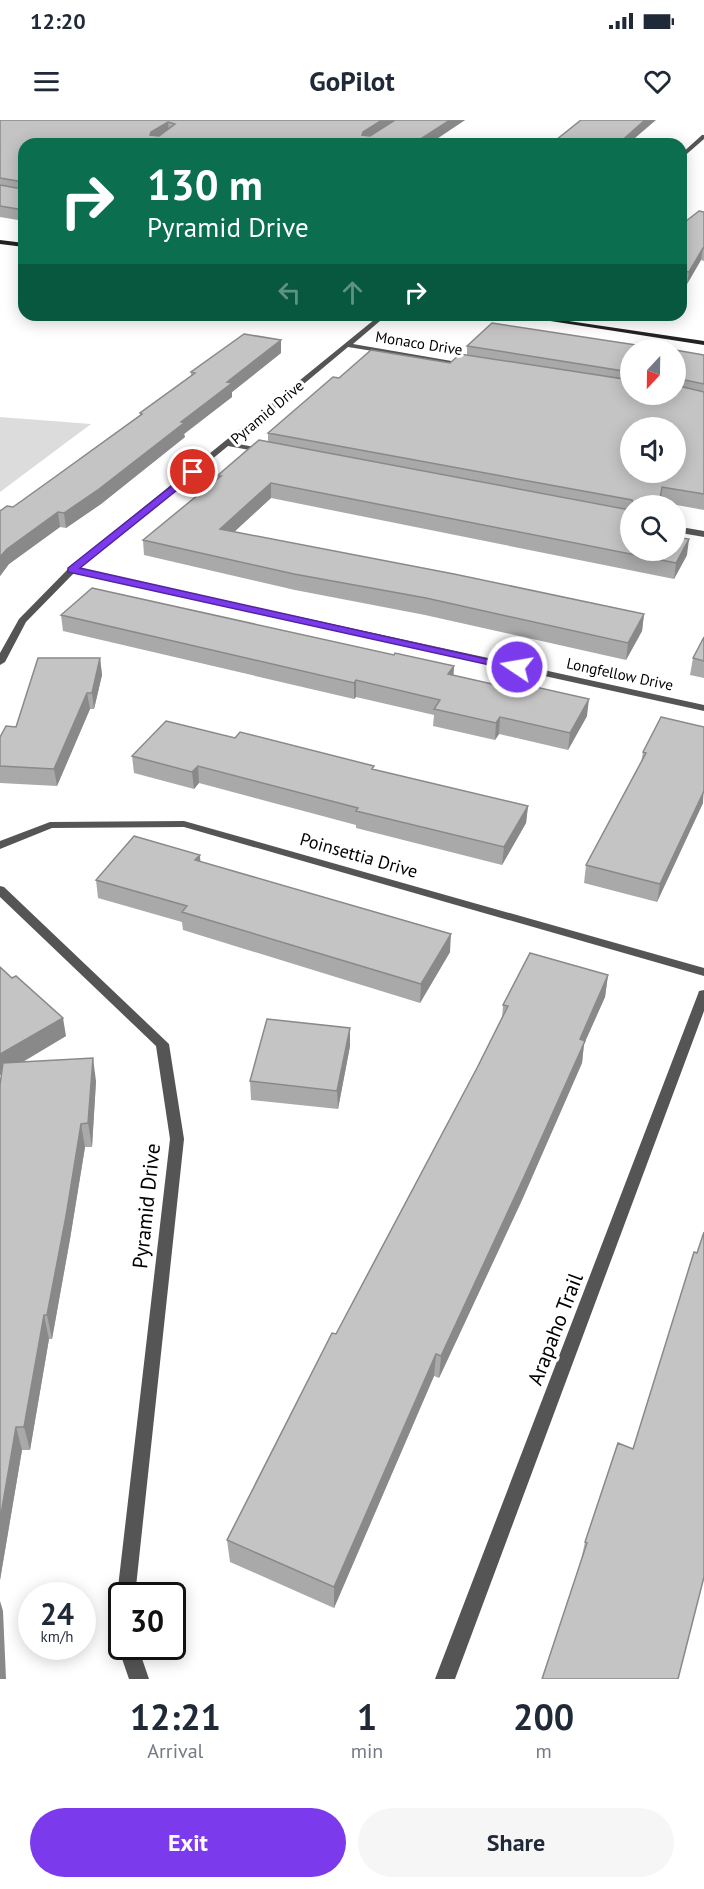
<!DOCTYPE html>
<html lang="en">
<head>
<meta charset="utf-8">
<style>
	:root { --surface:#fff; --page:#f6f6f7; --text:#1f2937; --muted:#747a83; --accent:#7c3aed }
	body { margin:0; font-family:"PT Sans",sans-serif; background:var(--page); color:var(--text); height:100vh; display:flex; flex-direction:column; font-size:22px; white-space:nowrap }
	* { box-sizing:border-box; margin:0 }
	p { font-size:20px; color:var(--muted) }
	.icon { flex:none; width:33px; height:33px; fill:none; stroke:currentColor; stroke-width:2; stroke-linecap:round; stroke-linejoin:round }
	.map { position:relative; height:1559px; overflow:hidden }
	.panel { display:flex; flex-direction:column; background:var(--surface); flex:1 }
	.panel>* { flex:none }
	.top-card { position:absolute; left:18px; top:18px; width:669px; height:183px; border-radius:18px; box-shadow:0 3px 15px #0003; background:#0b6e4f; color:#fff; overflow:hidden }
	.needle { width:39px; rotate:202deg }
	.tools { position:absolute; left:620px; top:219px; display:grid; gap:12px }
	.tools a { display:grid; place-items:center; width:66px; height:66px; border-radius:50%; background:var(--surface); box-shadow:0 3px 15px #0003; font-size:30px }
	.speed { position:absolute; left:18px; top:1462px; display:flex; gap:12px; font-size:30px; font-weight:700; text-align:center }
	.speed>* { display:grid; place-content:center; width:78px; height:78px; border-radius:50%; background:var(--surface); box-shadow:0 3px 15px #0003; line-height:1 }
	.speed small { font-size:15px; font-weight:400 }
	.speed .limit { border:3px solid #111; border-radius:9px; background:#fff; color:#111 }
	.pin { position:absolute; display:grid; place-items:center; width:51px; height:51px; color:#fff; margin:-26px; border:3px solid #fff; border-radius:50%; box-shadow:0 2px 6px #0007 }
	.me { position:absolute; width:66px; margin:-33px; rotate:282deg; stroke-linejoin:round; filter:drop-shadow(0 0 4px #0008) }
	.turn { display:flex; align-items:center; gap:21px; height:126px; padding:0 30px; font-size:27px }
	.turn .icon { width:78px; height:78px; stroke-width:2.5 }
	.turn b { display:block; font-size:42px; line-height:51px }
	.lanes { display:flex; align-items:center; height:57px; padding:0 30px; background:#0003; justify-content:center; gap:30px; direction:ltr }
	.lanes .off { opacity:.35 }
	.eta { display:flex; justify-content:space-evenly; align-items:center; height:102px; text-align:center }
	.eta b { font-size:36px; font-weight:600; line-height:42px }
	.primary-button { display:flex; gap:12px; margin-top:auto; padding:12px 30px }
	.primary-button a { flex:1; height:69px; border-radius:36px; background:var(--accent); color:#fff; font-size:24px; font-weight:600; line-height:69px; text-align:center }
	.primary-button a+a { background:var(--page); color:var(--text) }
	.status { display:flex; justify-content:space-between; align-items:center; height:42px; padding:0 30px; background:var(--surface); direction:ltr }
	.status svg { height:16px; fill:currentColor }
	header { display:flex; justify-content:space-between; align-items:center; height:78px; padding:0 30px; background:var(--surface); font-size:27px; font-weight:600 }
	.map>svg:first-child { display:block }
	.green { fill:#dcdcdc }
	.lines { fill:none; stroke-linecap:round; stroke-linejoin:round }
	.street { fill:#555; fill-rule:evenodd }
	.secondary { fill:#222; fill-rule:evenodd }
	.wall { fill:#a9a9a9 }
	.shaded-wall { fill:#898989 }
	.building { fill:#c4c4c4; stroke:#898989; stroke-width:1.5; fill-rule:evenodd }
	.route { fill:#7c3aed; stroke:#51269a; stroke-width:1.5 }
	.labels { text-anchor:middle; dominant-baseline:central; stroke-width:6; stroke-linejoin:round; paint-order:stroke }
	.far-street-label { font-size:15px; fill:#000; stroke:#fff }
	.street-label { font-size:18px; fill:#000; stroke:#fff }
	.near-street-label { font-size:21px; fill:#000; stroke:#fff }
</style>
</head>
<body>
<div class="status"><b>12:20</b><svg viewBox="0 0 49 12"><path d="M0 12V9h3v3zM5 12V6h3v6zM10 12V3h3v9zM15 12V0h3v12zM26 1h20v11H26zM47 4h2v5h-2z"/></svg></div>
<header><svg class="icon" aria-label="menu" viewBox="0 0 24 24"><path d="M4 6h16M4 12h16M4 18h16"/></svg>GoPilot<svg class="icon" aria-label="heart" viewBox="0 0 24 24"><path d="M12 20l-8-8c-3-5 5-10 8-4 3-6 11-1 8 4z"/></svg></header>
<div class="map">
<svg width="704" height="1559" viewBox="0 0 704 1559">
	<rect width="100%" height="100%" fill="#fff"/>
	<path class="green" d="M0 297 91 304 0 372Z"/>
	<g class="lines">
		<path class="street" d="M702 15H704V19L681 39V34Z
			M380 195H387L353 224 469 244 466 246 348 227 233 323 266 329V333L228 326 79 449 704 585V591L74 453 26 502 5 542 0 545V533L19 499 69 448Z
			M675 406 704 411V417L675 412Z
			M184 701 704 848V856L184 707 52 708 0 729V721L50 702Z
			M0 766 4 767 169 924 184 1019 135 1476H122V1483L117 1476 170 1019 156 926 0 777Z
			M704 870V891L455 1559H435L698 874 699 871Z
			M122 1520V1527H138L149 1559H129L118 1527Z"/>
		<path class="secondary" d="M0 120 24 123V127L0 124Z
			M512 195H528L704 221V225Z"/>
	</g>
	<path class="wall" d="M0 0H465L429 24H24V101L0 97Z
		M704 92V141L701 140 687 164H681V105Z
		M293 195H320L315 198Z
		M467 226 630 230V274H675V230L704 235V390L660 382V386H630V430L687 435 674 459 271 378 234 412 644 494 642 511 626 540 425 495 295 470 144 435 143 420 218 360 217 356 268 322V313L339 258 450 243 467 235Z
		M281 233 232 272V277L184 314 185 317 101 384 66 408 60 407 9 444 0 456V391L13 387 140 295V293L191 256V252Z
		M61 495 394 535 454 546 453 556 587 596 568 630 499 614 495 620 433 606 434 595 356 577 354 579 63 511Z
		M704 517V558L690 555 693 538Z
		M100 538 102 555 94 589H90L57 666 0 663V617L16 607Z
		M704 607 703 683 657 782 584 763 586 745 641 643 643 632Z
		M235 618 528 686 526 703 502 745 356 708V705L199 663 194 669 134 653 132 636Z
		M200 741 450 832 420 883 183 810 182 802 98 778 96 760Z
		M0 847 66 916 23 942 96 961 92 1027H85L70 1119 52 1219H49L30 1330H22L0 1460V965L1 954 0 955Z
		M608 855 605 877 584 924 582 943 522 1080 439 1258 434 1256 334 1488 230 1442 227 1420 477 948 502 899 503 885Z
		M350 926 338 989 251 980 250 961Z
		M618 1323 581 1440 585 1422Z"/>
	<path class="shaded-wall" d="M382 0H397L363 22V12Z
		M450 0H465L429 24H413Z
		M645 0H656L628 24H618Z
		M168 2 169 12 152 22 150 15 151 12Z
		M703 128 701 140 687 164 689 152Z
		M281 220V233L232 272V277L184 314 185 317 101 384 66 408 64 393 181 302 227 262Z
		M271 363V378L221 424 220 409Z
		M58 392 60 407 9 444 0 456V437L7 429Z
		M689 419 687 435 674 459 676 443Z
		M644 494 642 511 626 540 628 523Z
		M100 538 102 555 94 589 92 573Z
		M454 546 453 562 448 554Z
		M356 560V577L354 579V563Z
		M87 573 90 589 57 666 54 649Z
		M589 579 587 596 568 630 570 613Z
		M500 597 499 614 495 620 496 603Z
		M198 646 199 663 194 669 192 652Z
		M704 664 703 683 657 782 660 764Z
		M528 686 526 703 502 745 504 727Z
		M200 735 201 752 195 740Z
		M451 814 450 832 420 883 421 864Z
		M608 855 605 877 584 924 582 943 522 1080 439 1258 441 1236Z
		M63 898 66 916 0 955V934Z
		M350 908V926L338 989 337 971Z
		M93 938 96 961 92 1027 88 1003Z
		M81 1004 85 1027 70 1119 52 1219 47 1195Z
		M44 1195 49 1219 30 1330 24 1307Z
		M436 1234 434 1256 334 1488V1467Z
		M16 1307 22 1330 0 1460V1400Z
		M0 1481 3 1491 6 1559H0Z"/>
	<path class="building" d="M0 0H382L363 12 362 15 370 16 395 0H450L413 24H24V62L0 58ZM168 2 175 4 159 16 150 15 151 12Z
		M581 0H645L618 24H551Z
		M24 63V90L0 86V65L22 69Z
		M699 91 704 92V128H703L689 152 681 151V105Z
		M492 203 669 230H630V252L467 226Z
		M244 214 281 220 227 262 232 263 181 302 184 303 99 369 64 393 58 392 7 429 0 437V391L7 386 13 387 48 362 142 294 140 293 195 253 191 252Z
		M371 230 450 243 460 234 630 260V274H675V265L704 272V374L662 367 659 386H634L632 380 268 313 333 257 339 258ZM630 308H675V352H630Z
		M675 230 704 235V264L675 258Z
		M259 320 630 390V430H675V417L689 419 676 443 271 363 220 409 454 454 644 494 628 523 426 478 294 454 143 420 221 356H217Z
		M92 468 394 535 395 533 454 546 448 554 523 571 527 565 589 579 570 613 500 597 496 603 434 589 440 580 356 560 354 563 61 495Z
		M704 517V541L693 538Z
		M38 538H100L92 573H87L54 649 0 646V617L6 606 16 607Z
		M661 597 704 607V671L660 764 586 745 646 633 643 632Z
		M166 601 235 618 240 612 374 646 372 649 528 686 504 727 356 691 358 688 198 646 192 652 132 636Z
		M134 716 200 735 195 740 451 814 421 864 182 792 187 786 96 760Z
		M530 833 608 855 580 919 585 921 524 1057 441 1236 436 1234 334 1467 227 1420 332 1213 336 1214 477 948 508 886 503 885Z
		M0 847 12 858 16 856 63 898 0 934Z
		M267 899 350 908 337 971 250 961Z
		M93 938 88 1003 81 1004 66 1096 47 1195H44L24 1307H16L0 1400V965L3 943Z
		M704 1112V1457L678 1559H542L587 1423 585 1422 618 1323 633 1329 694 1132 697 1133Z"/>
	<path class="route" d="M193 349 197 350V354L80 448 522 547 517 551 68 452V448Z"/>
	<g class="labels">
		<g class="far-street-label">
			<text transform="translate(419 223) rotate(9)">Monaco Drive</text>
			<text transform="translate(267 292) rotate(-40)">Pyramid Drive</text>
			<text transform="translate(620 554) rotate(12)">Longfellow Drive</text>
		</g>
		<g class="street-label">
			<text transform="translate(359 735) rotate(16)">Poinsettia Drive</text>
		</g>
		<g class="near-street-label">
			<text transform="translate(146 1086) rotate(-84)">Pyramid Drive</text>
			<text transform="translate(555 1209) rotate(-69)">Arapaho Trail</text>
		</g>
	</g>
</svg>
<div class="tools">
<a><svg class="needle" viewBox="-14 -14 28 28"><path d="M0-13l5 13h-10z" fill="#e53935"/><path d="M0 13l5-13h-10z" fill="#747a83"/></svg></a>
<a><svg class="icon" aria-label="sound" viewBox="0 0 24 24"><path d="M4 9h4l5-4v14l-5-4H4zM17 9q2 3 0 6"/></svg></a>
<a><svg class="icon" aria-label="search" viewBox="0 0 24 24"><circle cx="10" cy="10" r="6"/><path d="M15 15l6 6"/></svg></a>
</div>
<div class="speed"><div>24<small>km/h</small></div><div class="limit">30</div></div>
<div class="pin" style="left:193px;top:352px;background:#d93025"><svg class="icon" aria-label="arrive" viewBox="0 0 24 24"><path d="M6 21V4h12l-3 4 3 4H6"/></svg></div>
<svg class="me" style="left:517px;top:547px" viewBox="-20 -20 40 40"><circle r="17" fill="#7c3aed" stroke="#fff" stroke-width="3"/><path d="M0-11L8 9 0 5-8 9z" fill="#fff"/></svg>
<div class="top-card">
<div class="turn"><svg class="icon" aria-label="right" viewBox="0 0 24 24"><path d="M7 20v-9h11M14 6l5 5-5 5"/></svg><div><b>130 m</b>Pyramid Drive</div></div>
<div class="lanes"><svg class="icon off" aria-label="left" viewBox="0 0 24 24"><path d="M17 20v-9H6M10 6l-5 5 5 5"/></svg><svg class="icon off" aria-label="ahead" viewBox="0 0 24 24"><path d="M12 20V5M6 11l6-6 6 6"/></svg><svg class="icon" aria-label="right" viewBox="0 0 24 24"><path d="M7 20v-9h11M14 6l5 5-5 5"/></svg></div>
</div>
</div>
<section class="panel">
<div class="eta">
<div><b>12:21</b><p>Arrival</p></div>
<div><b>1</b><p>min</p></div>
<div><b>200</b><p>m</p></div>
</div>
<div class="primary-button"><a>Exit</a><a>Share</a></div>
</section>
</body>
</html>
